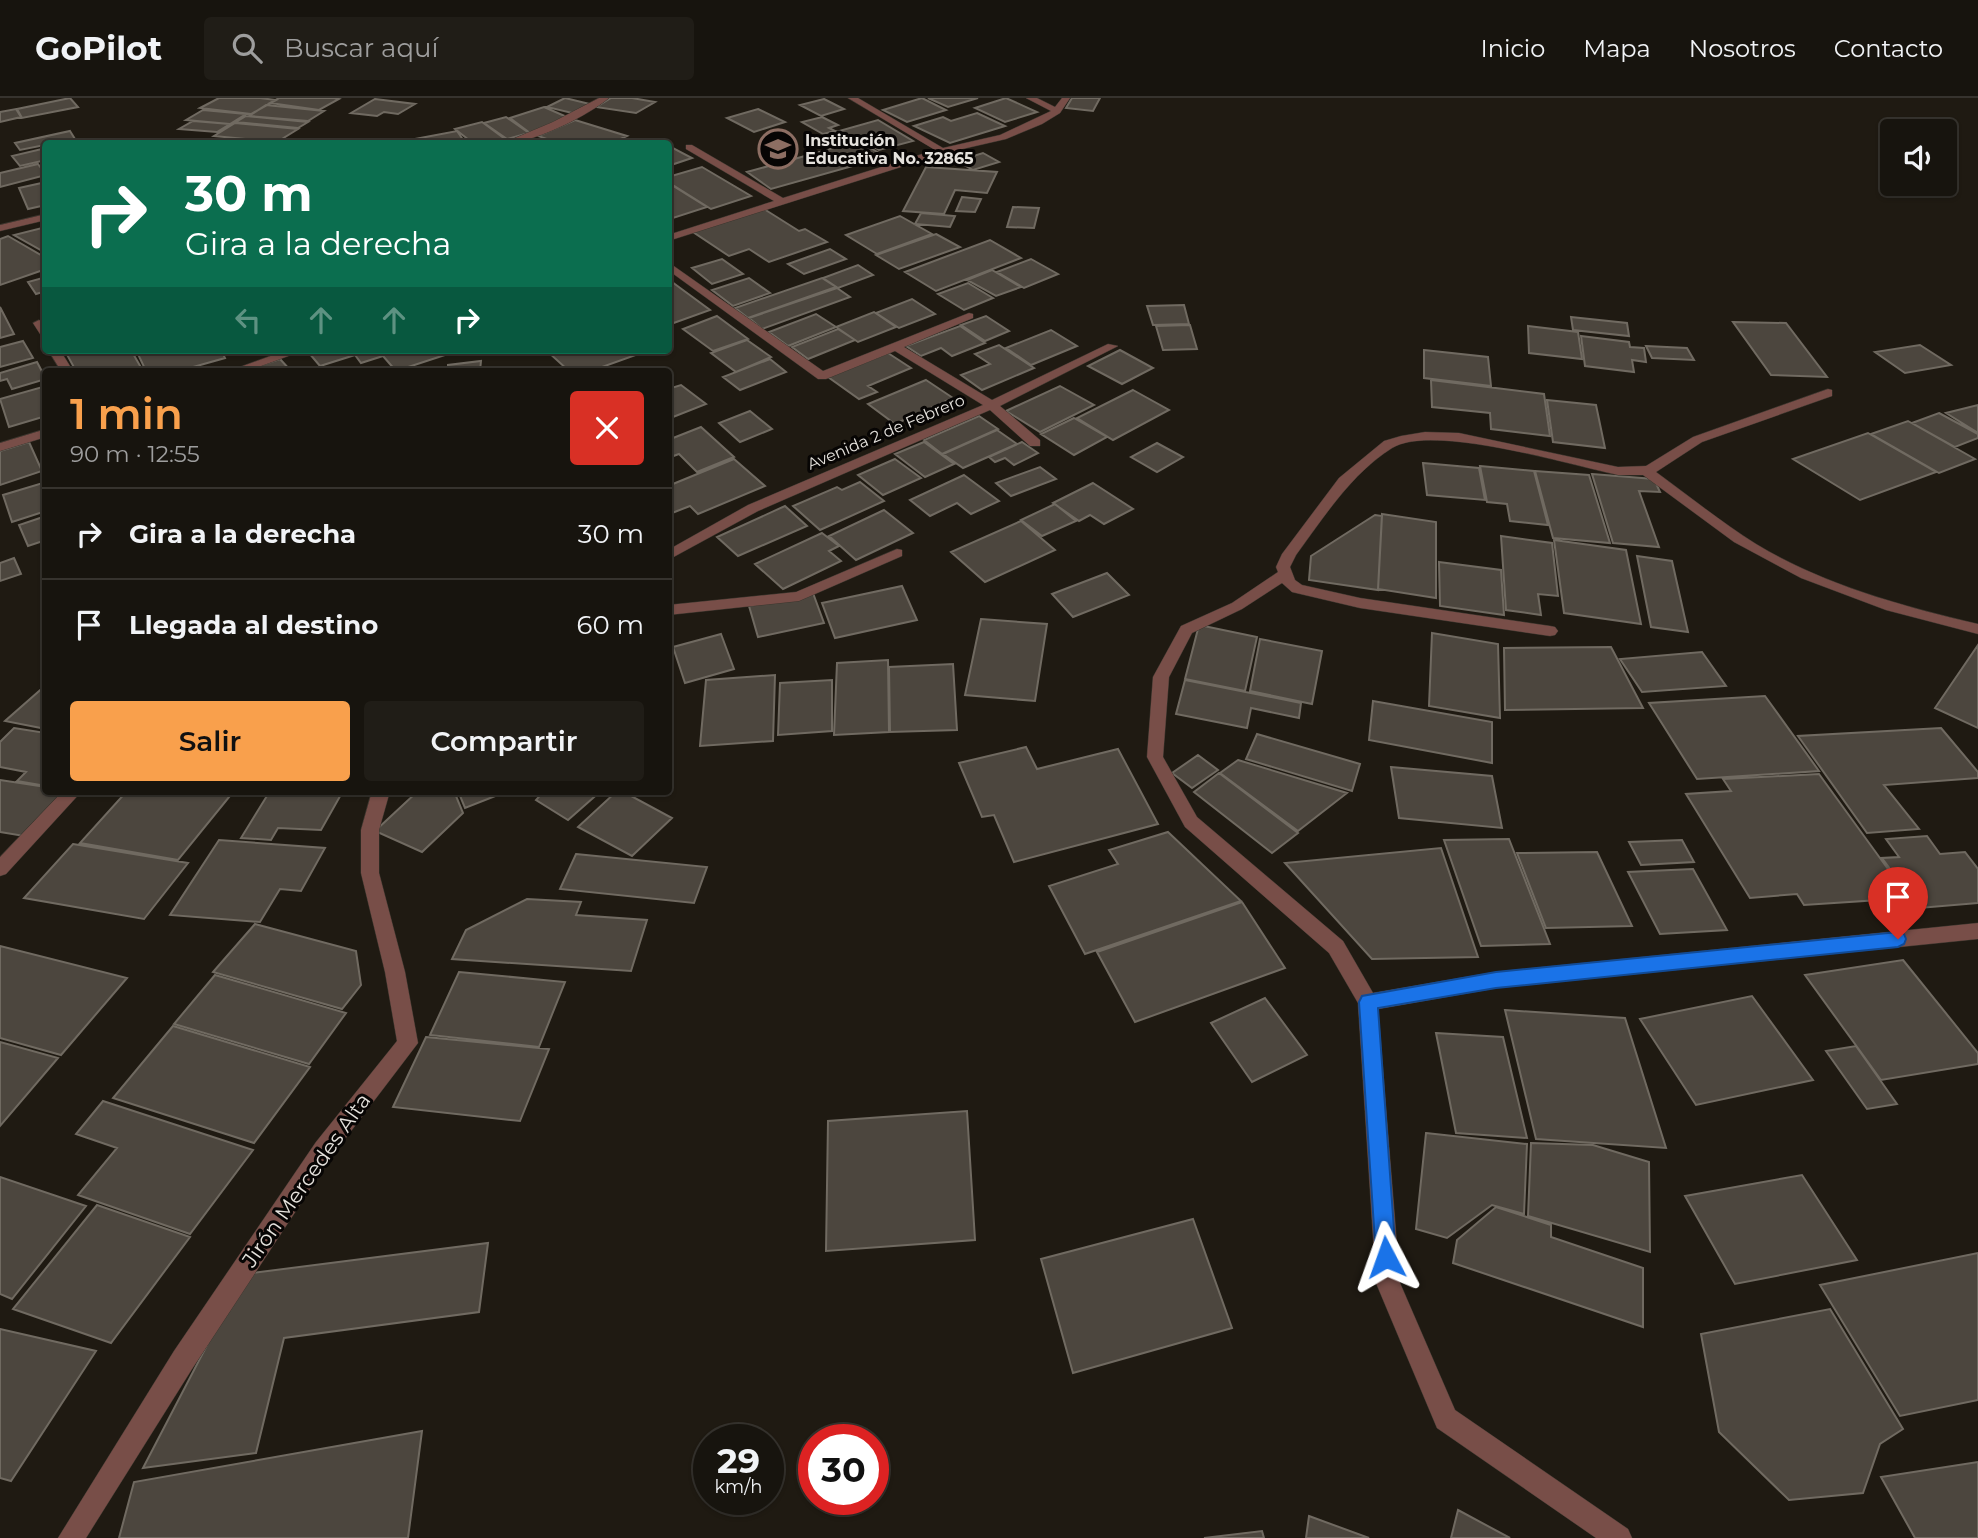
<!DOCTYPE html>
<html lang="es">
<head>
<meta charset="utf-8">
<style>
	:root { --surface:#17140e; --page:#201d17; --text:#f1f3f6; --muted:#9e9e9e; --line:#36332e; --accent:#f9a04c }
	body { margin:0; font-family:Montserrat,sans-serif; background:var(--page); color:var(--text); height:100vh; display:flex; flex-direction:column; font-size:26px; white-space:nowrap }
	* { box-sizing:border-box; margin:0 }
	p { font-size:23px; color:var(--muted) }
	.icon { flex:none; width:38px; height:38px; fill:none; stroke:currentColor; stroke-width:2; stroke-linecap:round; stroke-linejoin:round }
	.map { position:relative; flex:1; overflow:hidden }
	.side { position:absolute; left:42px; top:270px; width:630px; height:427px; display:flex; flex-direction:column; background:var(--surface); border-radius:7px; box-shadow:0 2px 5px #0004,0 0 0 2px var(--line) }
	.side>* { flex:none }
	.guide { position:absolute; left:42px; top:42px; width:630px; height:214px; border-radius:7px; box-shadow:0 2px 5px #0004,0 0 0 2px var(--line); background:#0b6e4f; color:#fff; overflow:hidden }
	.buttons { position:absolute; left:1880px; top:21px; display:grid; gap:14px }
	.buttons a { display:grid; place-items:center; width:77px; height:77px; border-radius:7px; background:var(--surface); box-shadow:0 2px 5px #0004,0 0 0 2px var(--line); font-size:35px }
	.speed { position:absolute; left:693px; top:1326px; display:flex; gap:14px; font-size:35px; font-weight:700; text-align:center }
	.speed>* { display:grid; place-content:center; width:91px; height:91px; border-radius:50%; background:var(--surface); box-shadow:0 2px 5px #0004,0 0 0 2px var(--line); line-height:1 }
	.speed small { font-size:18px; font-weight:400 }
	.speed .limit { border:10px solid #d22; background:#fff; color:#111 }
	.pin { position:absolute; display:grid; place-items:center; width:60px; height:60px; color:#fff; margin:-72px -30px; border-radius:50% 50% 50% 0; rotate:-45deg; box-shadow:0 0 7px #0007 }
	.pin .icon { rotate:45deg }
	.me { position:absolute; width:77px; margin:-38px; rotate:356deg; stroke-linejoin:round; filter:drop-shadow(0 0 5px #0008) }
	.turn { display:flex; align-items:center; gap:24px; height:147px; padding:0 28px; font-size:32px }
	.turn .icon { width:91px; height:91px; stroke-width:2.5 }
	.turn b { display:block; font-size:49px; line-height:60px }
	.lanes { display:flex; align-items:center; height:66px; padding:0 28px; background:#0003; justify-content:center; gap:35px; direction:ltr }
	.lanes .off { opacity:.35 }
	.round { display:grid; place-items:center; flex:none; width:74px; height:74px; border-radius:7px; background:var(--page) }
	.headline { display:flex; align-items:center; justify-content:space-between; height:119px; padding:0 28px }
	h1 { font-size:42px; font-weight:600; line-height:52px; color:var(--accent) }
	.action { display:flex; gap:14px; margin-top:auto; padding:14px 28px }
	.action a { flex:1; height:80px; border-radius:7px; background:var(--accent); color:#111; font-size:28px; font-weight:600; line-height:80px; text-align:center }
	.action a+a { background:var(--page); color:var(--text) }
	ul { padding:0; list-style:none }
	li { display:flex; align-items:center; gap:21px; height:91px; padding:0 28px; border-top:2px solid var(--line) }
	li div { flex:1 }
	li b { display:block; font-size:26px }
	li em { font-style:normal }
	header { display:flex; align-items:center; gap:42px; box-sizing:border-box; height:98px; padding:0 35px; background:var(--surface); border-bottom:2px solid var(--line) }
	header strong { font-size:33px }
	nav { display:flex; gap:38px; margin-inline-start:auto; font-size:24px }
	.search { width:490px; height:63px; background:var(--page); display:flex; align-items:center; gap:18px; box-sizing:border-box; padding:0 24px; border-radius:7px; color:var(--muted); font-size:26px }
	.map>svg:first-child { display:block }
	.building { fill:#4c463e; stroke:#706a61; stroke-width:2 }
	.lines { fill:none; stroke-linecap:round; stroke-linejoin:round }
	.minor-casing { stroke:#3b362e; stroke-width:1 }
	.minor { fill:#784e48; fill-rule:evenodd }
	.route { fill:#1a73e8; stroke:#114b97; stroke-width:2 }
	.labels { text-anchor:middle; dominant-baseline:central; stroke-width:6; stroke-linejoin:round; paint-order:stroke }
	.far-poi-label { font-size:16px; font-weight:bold; fill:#e5e2dd; stroke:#070504; text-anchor:start }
	.far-street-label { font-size:16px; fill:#e5e2dd; stroke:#070504 }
	.near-street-label { font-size:21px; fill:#e5e2dd; stroke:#070504 }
</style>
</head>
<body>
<header>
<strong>GoPilot</strong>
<div class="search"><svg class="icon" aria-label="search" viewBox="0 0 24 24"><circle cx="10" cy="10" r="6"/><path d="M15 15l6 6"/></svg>Buscar aquí</div>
<nav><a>Inicio</a><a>Mapa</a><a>Nosotros</a><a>Contacto</a></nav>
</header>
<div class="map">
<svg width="1978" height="1440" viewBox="0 0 1978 1440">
	<rect width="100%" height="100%" fill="#1f1a12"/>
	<path class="building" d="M70 0 78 9 22 20 17 11Z
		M219 0H260L276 2 251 16 200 10Z
		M279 0H334L339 1 319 12 270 5Z
		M565 0 590 6 572 15 547 9Z
		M611 0H632L655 4 636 15 596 9Z
		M922 0 946 12 907 24 883 12Z
		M928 0H978L948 9Z
		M1006 0 1037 14 1005 24 975 10Z
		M1072 0H1100L1093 13 1066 10Z
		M375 1 415 6 398 16 384 14 377 18 351 15Z
		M824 1 844 11 821 18 800 7Z
		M266 7 324 13 308 23 249 18Z
		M544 9 567 19 530 35 510 20Z
		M16 11 21 19 0 24V14Z
		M758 11 785 24 754 34 727 20Z
		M203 12 246 16 230 26 186 22Z
		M977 15 1005 28 950 45 914 28 943 19 951 23Z
		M246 18 308 24 298 30 236 24Z
		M506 19 529 35 507 41 484 25Z
		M822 19 838 27 829 30 835 33 823 36 802 24Z
		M575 22 627 38 610 46H561L538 38Z
		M878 22 913 43 879 52 856 39 845 42 832 35Z
		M193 23 230 26 217 34 179 31Z
		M482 24 505 41 474 46 455 31Z
		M235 25 298 31 277 44 214 38Z
		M70 33 75 41 20 52 15 45Z
		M457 33 466 46H418L415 41Z
		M859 43 879 55 868 59 874 62 771 91 747 74Z
		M668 49H671L692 60 668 68Z
		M46 50V62L20 68 12 58Z
		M983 55 999 64 973 72 957 63Z
		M38 66 46 77 0 89V75Z
		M702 69 751 98 711 111 668 84V79Z
		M926 69 997 74 987 95 955 92 944 116 903 113Z
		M46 84V107L28 111 19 90Z
		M668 86H670L707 109 673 120 668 117Z
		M962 99 981 101 975 114 956 113Z
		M1013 109 1039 110 1034 130 1007 129Z
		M764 111 799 133 805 131 827 144 769 164 749 151 729 158 693 134Z
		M921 115 955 118 950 129 915 126Z
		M900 118 932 136 877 156 846 137Z
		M46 129V155L14 137Z
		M936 136 960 149 899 171 876 157Z
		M8 138 46 160V171L0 187V141Z
		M990 142 1021 160 936 193 905 174Z
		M830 151 846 161 804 176 788 166Z
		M722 161 743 176 712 186 692 170Z
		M1031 161 1058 176 1024 190 997 174Z
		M858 167 873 177 838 190 823 180Z
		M992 172 1021 189 996 198 967 182Z
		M46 179V193L36 196 28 184Z
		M749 180 770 195 733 208 712 192Z
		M822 180 836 189 748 220 735 210Z
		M668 181 710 212 668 227Z
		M968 185 993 200 964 212 938 196Z
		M837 190 850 199 762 231 749 220Z
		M912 201 935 216 899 230 876 215Z
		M1184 207 1189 226 1153 227 1147 208Z
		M0 209 14 236 0 240Z
		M874 214 896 229 858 244 836 229Z
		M816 216 836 229 788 248 769 234Z
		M717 218 748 241 713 253 683 231Z
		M986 218 1009 233 985 243 961 227Z
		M1571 219 1627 225 1629 238 1573 232Z
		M1733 224 1786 225 1827 279 1771 277Z
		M1190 227 1197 251 1163 252 1156 228Z
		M960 228 985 245 952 258 941 250 921 258 906 248Z
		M1528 228 1578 234 1582 261 1529 255Z
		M838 231 855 242 808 261 792 249Z
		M1051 232 1077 248 1031 267 1006 250Z
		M1581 238 1629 244 1630 249 1644 250 1646 264 1632 262 1634 274 1585 268Z
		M747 242 771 259 736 274 711 255Z
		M23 243 33 260 0 269V249Z
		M999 247 1034 270 982 292 961 277 990 266 975 256Z
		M1920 247 1951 267 1905 275 1875 254Z
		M1646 248 1687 250 1694 262 1652 260Z
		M70 252H131L143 273H104L103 271 76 273 65 253Z
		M136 252H221L225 260 179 273H146Z
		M320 252H441L445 257 396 273 383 258 361 265 355 257 320 268 309 255Z
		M554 252H641L644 254 591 273H569L548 254Z
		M1120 252 1153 270 1122 286 1088 268Z
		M1424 252 1488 259 1491 288 1424 280Z
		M888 255 911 270 868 288 877 294 859 301 828 279Z
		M280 261 291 273H243Z
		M770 261 786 274 740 292 723 279Z
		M481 263 480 273H448V267Z
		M37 264 46 281 12 291 7 281 0 283V275Z
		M926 282 953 300 895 326 868 306Z
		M1431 282 1544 296 1550 338 1491 331 1490 315 1432 309Z
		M681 287 706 306 668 321V291Z
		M46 288V318L9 329 0 301Z
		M1060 288 1094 307 1040 334 1006 313Z
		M1133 292 1169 312 1113 342 1077 320Z
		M1547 302 1596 307 1605 350 1553 344Z
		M1978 307V335L1946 315Z
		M750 313 772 331 740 344 719 325Z
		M1939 315 1978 336V340L1955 349 1912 325Z
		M979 318 998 331 942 356 924 342Z
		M1074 320 1107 339 1074 357 1041 336Z
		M1908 323 1975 361 1939 375 1871 336Z
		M701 329 734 359 697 374 679 356 668 360V342Z
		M997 332 1017 346 963 370 943 356Z
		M1868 335 1936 374 1860 402 1793 361Z
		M29 344 42 373 0 387V353Z
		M924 344 954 366 925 379 895 356Z
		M1022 344 1038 355 1014 367 1005 360 995 364 989 359Z
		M1157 345 1183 359 1157 374 1131 359Z
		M734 361 765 388 698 416 690 408 672 415 668 411V388Z
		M895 361 921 380 883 397 858 377Z
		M1423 365 1479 370 1485 402 1427 397Z
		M1480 368 1534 373 1548 427 1510 423 1507 406 1487 404Z
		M1040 369 1056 381 1011 398 996 385Z
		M1535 373 1589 377 1610 445 1553 440Z
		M1592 376 1654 381 1660 394 1639 393 1659 449 1613 445Z
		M964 377 999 403 971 416 957 405 930 418 910 402Z
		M46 384V413L12 424 3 397Z
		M860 384 884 403 820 432 793 408 837 389 842 392Z
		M1093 385 1133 411 1104 426 1090 417 1079 423 1053 405Z
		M1055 406 1076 423 1042 438 1021 422Z
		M785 408 807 428 738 458 717 439Z
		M884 412 913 435 856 462 829 438Z
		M1382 416 1436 424V500L1378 491Z
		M1375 417 1382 418 1378 492 1309 482 1311 458Z
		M46 418V442L28 448 19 427Z
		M1021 423 1055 452 985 484 951 454Z
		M822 435 839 448 829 453 841 463 783 491 755 466Z
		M1501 438 1552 445 1558 498 1538 496 1541 517 1506 512Z
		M1554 442 1626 452 1641 526 1564 515Z
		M1637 458 1672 463 1688 534 1651 529Z
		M14 460 21 476 0 483V465Z
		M1439 464 1501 472 1504 517 1440 508Z
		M1107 475 1129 497 1073 519 1052 496Z
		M902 488 917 522 835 540 822 505Z
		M813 495 824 525 758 539 749 508Z
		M981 521 1047 526 1035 603 965 597Z
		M1199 527 1257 539 1245 593 1185 581Z
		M1432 535 1498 546 1500 620 1429 608Z
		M721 536 734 571 685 585 673 549Z
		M1260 541 1322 553 1312 606 1250 593Z
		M1978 547V630L1935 610Z
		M1611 549 1643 610 1505 612 1504 550Z
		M1702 554 1726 588 1642 594 1620 561Z
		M888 562 889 634 834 637 837 565Z
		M953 566 957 632 890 634 889 569Z
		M775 577 773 643 700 648 706 582Z
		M832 582V633L778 637 780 585Z
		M1185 582 1301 605 1299 620 1251 610 1247 630 1176 616Z
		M46 587V631L5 623Z
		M1765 598 1819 673 1697 681 1649 605Z
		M1373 603 1492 624V665L1369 642Z
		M14 630 46 635V688L17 683 26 674 0 669V644Z
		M1941 630 1978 674V680L1884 687 1919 731 1867 735 1798 638Z
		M1257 636 1360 666 1352 693 1246 661Z
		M1026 649 1037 671 1118 651 1158 726 1014 764 994 717 982 719 959 665Z
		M1198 657 1218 672 1192 690 1172 675Z
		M1238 662 1347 695 1298 733 1220 675Z
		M1391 669 1492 678 1502 730 1399 720Z
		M1219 675 1298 735 1272 755 1194 694Z
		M1819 676 1909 800 1804 807 1797 796 1750 800 1686 696 1731 693 1723 681Z
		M0 682 46 689V693H67L24 738 0 734Z
		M127 693H234L178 762 80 745Z
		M270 693H343L321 732 278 730 271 742 241 740Z
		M418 693H454L463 715 422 754 375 733Z
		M458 693H508L465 710Z
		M544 693H601L568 722 536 702Z
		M617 693H622L672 720 632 758 578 729Z
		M1168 734 1241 803 1085 856 1049 788 1118 766 1109 752Z
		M1927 738 1940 756 1965 754 1978 771V805L1919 810 1882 760 1899 759 1886 741Z
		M1509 741 1550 846 1481 848 1444 742Z
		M219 742 325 750 301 793 280 791 260 824 170 817Z
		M1682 742 1694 764 1641 767 1629 744Z
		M73 746 188 765 144 821 24 800Z
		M1441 750 1478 859 1372 861 1285 765Z
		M1597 754 1632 828 1546 830 1517 755Z
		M576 756 707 769 694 805 560 791Z
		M1693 771 1727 832 1660 836 1628 774Z
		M527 801 581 804 576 817 647 822 631 873 452 861 466 832Z
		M1242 804 1285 870 1135 924 1097 854Z
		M255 826 356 853 361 887 342 911 213 874Z
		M0 848 127 880 61 957 0 940Z
		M1903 862 1978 955V966L1881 982 1805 877Z
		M459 874 565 884 539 949 430 937Z
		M215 877 346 915 309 966 174 926Z
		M1752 898 1813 982 1696 1007 1640 921Z
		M1265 900 1307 957 1252 984 1211 925Z
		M1505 912 1625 920 1666 1050 1536 1041Z
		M173 928 310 969 254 1045 113 1000Z
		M1436 935 1503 939 1527 1040 1456 1035Z
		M426 939 549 951 520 1023 393 1009Z
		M0 944 58 960 0 1028Z
		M1856 948 1897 1006 1867 1011 1826 953Z
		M103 1003 253 1052 190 1136 78 1097 117 1050 76 1036Z
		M967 1013 975 1142 826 1153 828 1023Z
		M1426 1035 1527 1046 1524 1116 1492 1107 1447 1140 1416 1131Z
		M1531 1045 1593 1047 1649 1064 1650 1154 1528 1118Z
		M1802 1077 1857 1162 1735 1186 1685 1098Z
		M0 1079 86 1108 12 1201 0 1196Z
		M97 1107 190 1139 111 1245 13 1211Z
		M1496 1109 1551 1127V1139L1643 1170V1229L1453 1165 1457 1142Z
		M1193 1121 1232 1230 1073 1275 1041 1161Z
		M488 1145 479 1214 284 1240 256 1355 143 1370 244 1176Z
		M1978 1155V1302L1900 1318 1820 1187Z
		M1830 1211 1903 1331 1880 1346 1863 1395 1789 1402 1719 1334 1701 1236Z
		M0 1231 96 1253 11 1383 0 1380Z
		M422 1333 408 1440H119L134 1384Z
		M1978 1364V1440H1915L1881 1379Z
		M1458 1412 1510 1440H1451Z
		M1309 1418 1369 1440H1306Z
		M1262 1433 1264 1440H1204Z"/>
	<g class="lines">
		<g class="minor-casing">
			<path id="minor" d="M599 0H609C586 19 531 46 501 46L553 24Z
				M848 0H858L943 50 1000 37 1051 13 1026 0H1037L1055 9 1062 0H1070L1060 15 1042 26 1006 41 945 55 668 143V137L774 103 686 51V47H692L783 100 935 52Z
				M46 116V122L0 133V127Z
				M668 164 823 273 969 215 973 216V220L904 249 992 302 1108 246 1118 248 1000 308 1040 342V348H1030L990 312 758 413 668 462V452L748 407 983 307 895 253 826 281H818L668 172Z
				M39 222 46 226V240L42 239 33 225Z
				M48 252H60L73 273H61Z
				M287 252H305L247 273H229Z
				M1828 291 1832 292V298L1702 344 1656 374C1689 398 1721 424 1756 446 1824 487 1902 508 1978 526V536L1886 512 1801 480 1734 444 1643 377H1618C1570 367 1432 325 1392 350 1351 376 1324 419 1296 457L1290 469 1295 482 1302 487 1360 500 1550 528 1555 529 1558 533 1555 537 1550 538 1360 510 1292 494 1282 485 1242 511 1192 535 1169 579 1163 659 1197 719 1343 843 1373 895 1496 874 1978 825V841L1496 890 1378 911 1400 1185 1455 1312 1628 1431 1632 1440H1596L1437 1330 1376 1185 1358 905 1329 855 1185 729 1147 659 1153 579 1181 528 1232 505 1278 474 1276 469 1282 456 1339 380 1384 343 1401 338 1425 334 1459 335 1618 369 1646 368 1693 339Z
				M46 331V339L0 353V345Z
				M897 451 902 452V458L799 503 668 517V507L796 494Z
				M63 693H82L6 776 0 778V759Z
				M372 693H390L379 732V775L405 874 418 945 332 1058 192 1271 86 1440H58L174 1253 316 1044 397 943 385 874 361 775V732Z"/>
		</g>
		<use href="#minor" class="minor"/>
	</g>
	<path class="route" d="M1898 834 1904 836 1906 841 1904 846 1898 849 1496 890 1378 910 1396 1159 1393 1167 1386 1170 1379 1167 1376 1159 1359 904 1362 898 1496 874Z"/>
	<defs>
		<g id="school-ring" transform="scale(2.0125)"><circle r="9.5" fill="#070504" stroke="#8d6e63" stroke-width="1.5"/><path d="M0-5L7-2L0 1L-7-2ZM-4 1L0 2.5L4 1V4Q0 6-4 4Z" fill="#8d6e63"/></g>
	</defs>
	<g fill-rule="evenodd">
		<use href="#school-ring" x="778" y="51"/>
	</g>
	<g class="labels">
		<g class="far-poi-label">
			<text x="805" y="42">Institución<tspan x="805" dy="18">Educativa No. 32865</tspan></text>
		</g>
		<g class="far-street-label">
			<text transform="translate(886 334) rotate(-23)">Avenida 2 de Febrero</text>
		</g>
		<g class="near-street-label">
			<text transform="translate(306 1082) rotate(-55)">Jirón Mercedes Alta</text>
		</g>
	</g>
</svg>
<div class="buttons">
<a><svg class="icon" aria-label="sound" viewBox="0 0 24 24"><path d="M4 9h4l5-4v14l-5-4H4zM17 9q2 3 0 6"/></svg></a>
</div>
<div class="speed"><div>29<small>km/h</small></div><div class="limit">30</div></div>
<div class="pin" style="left:1898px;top:841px;background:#d93025"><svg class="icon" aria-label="arrive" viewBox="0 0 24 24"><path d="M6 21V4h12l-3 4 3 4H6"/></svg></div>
<svg class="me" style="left:1386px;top:1159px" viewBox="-20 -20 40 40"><path d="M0-17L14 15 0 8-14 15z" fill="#1a73e8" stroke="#fff" stroke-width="4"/></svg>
<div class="guide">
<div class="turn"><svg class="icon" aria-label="right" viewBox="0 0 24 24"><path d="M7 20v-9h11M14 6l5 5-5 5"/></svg><div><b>30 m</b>Gira a la derecha</div></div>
<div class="lanes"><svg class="icon off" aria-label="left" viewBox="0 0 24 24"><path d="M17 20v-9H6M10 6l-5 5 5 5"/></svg><svg class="icon off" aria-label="ahead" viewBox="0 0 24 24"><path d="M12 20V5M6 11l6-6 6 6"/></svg><svg class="icon off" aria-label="ahead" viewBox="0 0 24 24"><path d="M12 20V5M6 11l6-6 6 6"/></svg><svg class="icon" aria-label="right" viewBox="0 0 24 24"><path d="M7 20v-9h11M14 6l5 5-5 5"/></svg></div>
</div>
<section class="side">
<div class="headline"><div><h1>1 min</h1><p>90 m · 12:55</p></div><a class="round" style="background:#d93025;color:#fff"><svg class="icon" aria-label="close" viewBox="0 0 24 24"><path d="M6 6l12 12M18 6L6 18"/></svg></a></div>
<ul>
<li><svg class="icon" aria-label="right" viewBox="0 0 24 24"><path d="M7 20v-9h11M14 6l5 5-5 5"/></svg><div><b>Gira a la derecha</b></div><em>30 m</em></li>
<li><svg class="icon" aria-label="arrive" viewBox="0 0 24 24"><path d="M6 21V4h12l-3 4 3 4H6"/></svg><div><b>Llegada al destino</b></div><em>60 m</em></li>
</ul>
<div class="action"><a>Salir</a><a>Compartir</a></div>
</section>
</div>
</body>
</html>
